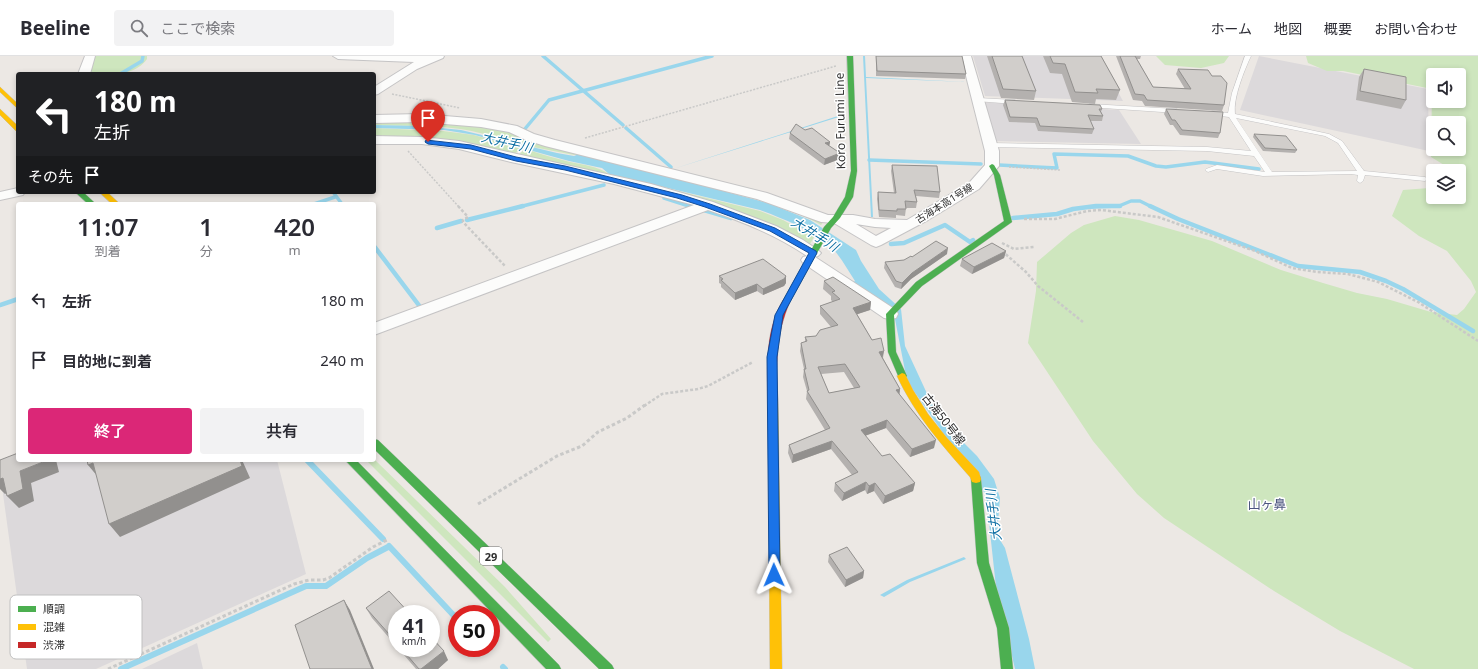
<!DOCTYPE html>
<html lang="ja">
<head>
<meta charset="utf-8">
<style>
	:root { --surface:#fff; --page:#f2f2f3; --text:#2b2b33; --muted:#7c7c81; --line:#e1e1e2; --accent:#db2777 }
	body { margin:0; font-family:"Noto Sans","Noto Sans JP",sans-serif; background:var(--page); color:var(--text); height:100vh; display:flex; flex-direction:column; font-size:15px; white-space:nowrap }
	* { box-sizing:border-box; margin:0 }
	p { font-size:13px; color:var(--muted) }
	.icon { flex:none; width:22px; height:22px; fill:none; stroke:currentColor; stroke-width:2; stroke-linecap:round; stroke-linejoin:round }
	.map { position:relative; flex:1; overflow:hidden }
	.sheet { position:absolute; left:16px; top:146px; width:360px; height:260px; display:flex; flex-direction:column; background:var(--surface); border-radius:4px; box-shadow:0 2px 6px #0003 }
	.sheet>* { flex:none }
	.hud { position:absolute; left:16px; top:16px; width:360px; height:122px; border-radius:4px; box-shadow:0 2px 6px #0003; background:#202124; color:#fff; overflow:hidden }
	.controls { position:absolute; left:1426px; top:12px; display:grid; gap:8px }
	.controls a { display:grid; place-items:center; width:40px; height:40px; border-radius:4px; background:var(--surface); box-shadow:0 2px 6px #0003; font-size:20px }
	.speed { position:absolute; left:388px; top:549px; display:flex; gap:8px; font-size:20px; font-weight:700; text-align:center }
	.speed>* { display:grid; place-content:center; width:52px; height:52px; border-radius:50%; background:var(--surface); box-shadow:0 2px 6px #0003; line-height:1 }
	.speed small { font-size:10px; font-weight:400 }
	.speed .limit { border:6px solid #d22; background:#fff; color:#111 }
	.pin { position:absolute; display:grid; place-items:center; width:34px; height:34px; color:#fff; margin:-41px -17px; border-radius:50% 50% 50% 0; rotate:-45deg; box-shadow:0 0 4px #0007 }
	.pin .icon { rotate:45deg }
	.me { position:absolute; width:44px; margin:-22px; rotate:359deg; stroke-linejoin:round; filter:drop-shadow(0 0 3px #0008) }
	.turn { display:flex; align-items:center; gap:14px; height:84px; padding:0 12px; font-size:18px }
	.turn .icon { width:52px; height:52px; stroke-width:2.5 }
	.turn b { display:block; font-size:28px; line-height:34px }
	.then { display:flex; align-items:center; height:38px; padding:0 12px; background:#0003; gap:8px; font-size:15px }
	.eta { display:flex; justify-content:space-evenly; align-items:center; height:68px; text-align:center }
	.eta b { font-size:24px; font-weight:600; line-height:28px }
	.button { display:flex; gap:8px; margin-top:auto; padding:8px 12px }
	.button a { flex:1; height:46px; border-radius:4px; background:var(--accent); color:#fff; font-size:16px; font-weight:600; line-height:46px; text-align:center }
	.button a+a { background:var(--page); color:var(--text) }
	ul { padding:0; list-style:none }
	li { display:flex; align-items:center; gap:12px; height:60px; padding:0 12px }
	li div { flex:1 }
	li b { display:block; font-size:15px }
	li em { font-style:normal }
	header { display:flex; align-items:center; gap:24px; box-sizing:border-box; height:56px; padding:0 20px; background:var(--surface); border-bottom:1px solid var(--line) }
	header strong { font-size:19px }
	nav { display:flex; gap:22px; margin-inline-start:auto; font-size:14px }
	.search { width:280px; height:36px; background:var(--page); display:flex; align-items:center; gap:10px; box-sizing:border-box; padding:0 14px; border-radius:4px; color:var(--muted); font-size:15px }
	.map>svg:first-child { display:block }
	.industrial { fill:#dcd9db }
	.green { fill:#cee6be; fill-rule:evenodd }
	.water { fill:#99d6ec }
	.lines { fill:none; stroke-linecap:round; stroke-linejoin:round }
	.stream-far2 { stroke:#99d6ec; stroke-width:3.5 }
	.stream-far1 { stroke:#99d6ec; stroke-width:4.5 }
	.stream { stroke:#99d6ec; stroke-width:6 }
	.lane-casing { stroke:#c5c4c5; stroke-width:1 }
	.street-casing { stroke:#c5c4c5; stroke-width:2 }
	.fast-casing { stroke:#c5c4c5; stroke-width:1 }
	.slow-casing { stroke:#c5c4c5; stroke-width:1 }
	.jam-casing { stroke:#c5c4c5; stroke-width:1 }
	.path-far2 { stroke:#c9c9c8; stroke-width:1.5; stroke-dasharray:2 1.5; stroke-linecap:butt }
	.path-far1 { stroke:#c9c9c8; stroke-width:2.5; stroke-dasharray:3 2; stroke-linecap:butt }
	.path { stroke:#c9c9c8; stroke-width:3; stroke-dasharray:3.5 2.5; stroke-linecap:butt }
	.lane { fill:#fcfcfb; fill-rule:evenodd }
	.street { fill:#fcfcfb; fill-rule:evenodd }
	.fast { fill:#4caf50; fill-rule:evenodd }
	.slow { fill:#ffc107; fill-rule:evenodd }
	.jam { fill:#c62828; fill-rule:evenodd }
	.wall { fill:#b4b1af; fill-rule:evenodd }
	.shaded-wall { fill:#92908e }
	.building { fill:#d1cecb; stroke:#92908e; fill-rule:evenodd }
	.route { fill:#1a73e8; stroke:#114b97 }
	.labels { text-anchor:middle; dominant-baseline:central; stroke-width:3; stroke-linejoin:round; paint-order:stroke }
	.far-street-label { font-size:10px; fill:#2e2e2e; stroke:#fff }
	.shield { fill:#fff; stroke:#6d6d6d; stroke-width:1 }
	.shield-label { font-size:11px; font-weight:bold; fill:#2e2e2e }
	.street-label { font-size:12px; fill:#2e2e2e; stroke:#fff }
	.water-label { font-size:13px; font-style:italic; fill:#0d6fa3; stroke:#fff }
	.neighbourhood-label { font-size:13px; fill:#4d5680; stroke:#fff }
	.key { fill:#fff; stroke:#c0c0c0; stroke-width:1 }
	.key-label { font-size:11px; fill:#2e2e2e }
</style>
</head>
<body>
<header>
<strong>Beeline</strong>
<div class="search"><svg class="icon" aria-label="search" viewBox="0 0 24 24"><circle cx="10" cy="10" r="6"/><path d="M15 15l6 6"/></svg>ここで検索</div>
<nav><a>ホーム</a><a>地図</a><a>概要</a><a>お問い合わせ</a></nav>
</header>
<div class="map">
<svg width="1478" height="613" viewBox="0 0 1478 613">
	<rect width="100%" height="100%" fill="#ece8e4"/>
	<path class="industrial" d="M973 0H1098L1123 45 985 40Z
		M1259 0 1428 33 1429 95 1240 54Z
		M984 46 1119 54 1141 88 996 85Z
		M32 404H277L306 518 96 613H27L0 416Z
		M197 587 203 613H142Z"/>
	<path class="green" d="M93 0H147V3C133 22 108 18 87 18Z
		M1156 0H1229L1224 7 1201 12 1165 9Z
		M1306 0H1478V613H1414L1340 575 1274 535 1164 462 1137 438 1093 385 1028 287 1036 235 1037 206 1071 177 1084 169 1115 160 1139 164 1212 185 1281 214 1323 227 1357 237 1387 243 1431 256 1457 259 1464 253 1476 236 1471 225 1447 195 1419 180 1392 160 1403 134 1429 132 1433 127V141H1459V115H1447L1449 112 1431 101 1432 33 1343 15H1327L1308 7ZM1433 19H1459V45H1433ZM1433 67H1459V93H1433Z
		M420 63 499 71 532 83 525 89C503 84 482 76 460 73 431 69 403 70 374 69V64Z
		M374 72 443 75 474 79 522 93 512 99 472 90 374 82Z
		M537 85 757 140 824 165 821 169C782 147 737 138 694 127 657 118 618 108 579 98L574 99 528 90Z
		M525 93C540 98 555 102 570 106 584 109 597 110 609 118L760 155 783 164 814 181 810 188H804L751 163 517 100Z
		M374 403 505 531 551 583 548 586 366 404Z"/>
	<path class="water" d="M863 0H865L866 21 967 26 866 22 873 161H871Z
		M841 59 842 60 673 113Z
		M374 69 421 70 461 74 557 97 574 100 579 98 668 120 768 147 810 164 856 194 861 205 879 233 901 253 905 290 930 344 944 367 977 400 994 423 1000 442 997 479 1005 492 1029 583 1035 613H1015L996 531 986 439 907 325 894 258 852 227 855 225C847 213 840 199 829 189 809 173 784 163 760 154L609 118 602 112 597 111 569 105 475 79 444 74 374 72Z
		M964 501 966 503 910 526 884 541 880 539 907 524Z"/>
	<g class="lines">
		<path class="stream-far2" d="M543 0 623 69
			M120 18 142 5 143 0
			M626 72 671 111
			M524 74 549 44 712 0
			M869 104 981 108
			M999 109 1057 112 1054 98 1128 100 1156 110 1166 111 1205 106 1259 113
			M333 136 342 148
			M664 142 692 151
			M314 148 335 141
			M519 151 604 129
			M1091 151 1119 150 1131 145H1140L1152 151"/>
		<path class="stream-far1" d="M689 150 693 151
			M1150 150 1178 163 1298 210 1360 216 1386 225 1403 233 1473 275
			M704 154 731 162
			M1013 162 1057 158 1073 153 1096 150H1120
			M467 164 523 150
			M437 172 461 165
			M891 188 904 187 945 169 970 186 973 184
			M374 190 421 252
			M0 249 18 243"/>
		<path class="stream" d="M307 404 383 483
			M389 490 457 563
			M503 611 505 613
			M121 613 306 530H326L367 502 388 491"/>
		<g class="lane-casing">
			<path id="lane" d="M1245 0H1251C1244 15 1233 42 1235 58L1329 78 1342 85 1364 115 1425 121 1428 123 1425 125 1365 119 1363 125 1360 127 1357 125 1358 119 1351 118 1263 120 1217 113 1208 116 1205 114 1206 113 1217 109 1265 116 1254 100 1207 95 990 91 987 89 990 87 1207 91 1251 95 1229 61 1212 59 1209 57 1212 55 1228 57 1232 37ZM1236 62 1325 80 1338 87 1357 115 1272 116Z
				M978 42 1015 44 1018 46 1015 48 976 45 975 44Z
				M1090 48 1177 53 1180 55 1177 57 1088 51 1087 50Z"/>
		</g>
		<g class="street-casing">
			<path id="street" d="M85 0H95L90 18H78Z
				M333 0H444L443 2 417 13 378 38 374 39V31L414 6 338 3Z
				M961 0H971L999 95V110L979 133 928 164 881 189 876 191 871 189 834 167 821 166 757 143 545 90 526 84 509 76 481 71 421 66 374 67V59L421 58 481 63 517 70 534 78 555 84 767 137 828 159H853L875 163 907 164 969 127 985 109V95ZM856 168 875 171 891 172 876 180Z
				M374 80 422 81 459 85 651 128 713 146 776 170 803 184 818 194 821 197 818 200 815 201 896 254 898 258 896 262 890 263 884 262 803 207 801 204 803 201 807 200C776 179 743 166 708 154L374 279V267L694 149 614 128 511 106 459 93 422 88H374Z
				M18 132V136H25L23 139 0 144V136Z"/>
		</g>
		<g class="fast-casing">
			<path id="fast" d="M847 0H853L857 115 853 141 840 162 831 172 790 246 786 249 782 246 824 171 833 161 845 141 851 115Z
				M992 108 994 109 1000 119 1012 166 922 230 894 259 896 296 907 320 905 322H899L888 296 886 258 916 226 1004 165 994 119 989 110Z
				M75 136H83L96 148H88Z
				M374 383 378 384 612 609 614 613H599L374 393Z
				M345 404H356L559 609 561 613H546Z
				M976 419 980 420 981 423 989 507 1009 572 1013 613H1001L997 572 977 507 971 423 972 420Z"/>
		</g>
		<g class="slow-casing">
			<path id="slow" d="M0 31 18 48V53L0 36Z
				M0 53 18 70V76L16 75 0 59Z
				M99 136H107L120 148H112Z
				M902 317 905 318 913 334 928 358 947 382 979 416 981 423 980 426 976 427 972 426 970 421C942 389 915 359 897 320Z
				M773 341 776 342 778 344 782 613H770L768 344 770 342Z"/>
		</g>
		<g class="jam-casing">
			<path id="jam" d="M786 243 790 246C776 277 776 310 778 344L776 346H770L768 344C767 311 765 274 783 244Z"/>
		</g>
		<path class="path-far2" d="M392 38 460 52
			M585 82 836 10
			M408 95 459 151
			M1009 111 1060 114"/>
		<path class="path-far1" d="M458 150 468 161 463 164V166L505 210
			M1024 163H1055L1087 155 1101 154 1158 161 1255 195 1292 212 1317 216 1348 218 1378 226 1418 246 1478 285
			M1002 187 1014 193 1034 191
			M1002 195 1026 216 1038 230 1083 266
			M644 350 662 338 698 333 708 330 753 306"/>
		<path class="path" d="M478 448 557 400 582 390 598 376 627 362 645 349
			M108 613 294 528 309 524H323L329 522 373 491 387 484"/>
		<use href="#lane" class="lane"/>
		<use href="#street" class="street"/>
		<use href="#fast" class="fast"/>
		<use href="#slow" class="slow"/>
		<use href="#jam" class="jam"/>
	</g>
	<path class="wall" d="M876 0H962L966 18 965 23 876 20Z
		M987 0H1022L1036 35 1034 44 1001 42Z
		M1043 0H1101L1120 34 1116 44 1096 43 1095 48 1072 46 1062 18 1050 17Z
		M1116 0H1141L1140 3H1137L1153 31 1185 33 1176 18 1178 13 1224 49 1222 55 1145 50 1142 45 1133 44Z
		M1364 13 1406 44 1401 53 1356 44 1359 21Z
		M1005 44 1102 53 1101 56 1103 60 1102 65H1090L1094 73 1092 78 1038 75 1035 67 1009 66 1003 49Z
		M1166 53 1220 77 1218 82 1180 79 1173 69H1170L1164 58Z
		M805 74 830 86 829 90 840 97V103L824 109 789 83 790 77Z
		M1254 78 1297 94 1295 97 1263 95 1253 81Z
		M892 109 940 136 939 142 916 140 917 146 916 152H906L905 160 896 159V162L879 161 877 143 878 136 894 137 891 115Z
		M1006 195 1004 202 972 218 960 210 962 203Z
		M947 198 911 223 901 233 895 231 884 212 885 206 904 204Z
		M719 220H786V227L784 230 763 239 757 235 735 244 721 231V228L719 227Z
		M824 225 871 246 870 254 857 258 872 284 884 295 883 302 900 333 899 339 934 392 910 401 886 372 865 380 882 400 915 427 913 435 883 448 874 435 867 438 865 434 842 445 834 435 835 427 852 419 831 393 792 407 788 397 789 389 825 374 806 343 807 335 803 321 804 313 800 295 801 287 805 286V281L816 280 831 271 820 258V250L833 246 831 244V240L823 233ZM844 316 854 332 829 337 821 318Z
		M829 499 864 515 863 522 845 531 828 506Z
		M366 552 397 558V591L372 562Z
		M398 592H431L448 604 438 613H416Z"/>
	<path class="shaded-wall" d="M830 86 829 91 825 87Z
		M840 97V103L824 109 825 103Z
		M948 192 947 198 911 223 901 233 902 227 912 217Z
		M1006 195 1004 202 972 218 974 211Z
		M786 220V227L784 230 763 239V233Z
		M757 228V235L735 244V237Z
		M871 246 870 254 852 260 853 252Z
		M884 295 882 303 879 296Z
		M900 333 899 341 896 334Z
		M887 364 886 372 859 382 861 374Z
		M936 384 934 392 910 401 912 393Z
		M832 385 831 393 792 407 793 399Z
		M48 404H56L59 416 31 427 34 445 19 452 7 440 20 415Z
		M240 404H242L250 422 120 481 109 468Z
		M93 407 98 421 88 409Z
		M3 422 14 434 5 438 0 433V423Z
		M866 426 865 434 842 445 844 437Z
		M875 427 874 435 867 438 869 430Z
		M915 427 913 435 883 448 885 440Z
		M864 515 863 522 845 531 846 524Z
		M344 544 350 554 374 613H372Z
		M444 595 448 604 438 613H421Z"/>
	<path class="building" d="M876 0H962L966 18 877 15Z
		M992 0H1022L1036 35 1003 33Z
		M1050 0H1101L1120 34 1096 33 1098 37 1075 36 1065 8 1053 7Z
		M1120 0H1135L1153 31 1191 33 1178 13 1208 14 1212 20H1221L1227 27 1224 49 1147 44 1144 39 1135 38Z
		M1364 13 1406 21V44L1360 35Z
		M1005 44 1100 49 1102 53H1099L1103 60 1088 59 1094 73 1040 70 1037 62 1010 61Z
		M1166 53 1223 56 1220 77 1182 74 1175 64H1172Z
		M796 68 805 74 812 72 830 86 825 87 840 97 825 103 790 77Z
		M1254 78 1286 80 1297 94 1265 92Z
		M892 109 937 110 940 136 914 134 917 146 905 145 906 153H897V155L879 154 878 136 896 137Z
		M936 185 948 192 912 217 902 227 896 225 885 206 904 204 911 200 912 201Z
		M992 187 1006 195 974 211 962 203Z
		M763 203 786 220 784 223 763 233 757 228 735 237 721 224 723 223 719 220Z
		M833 221 871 246 853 252 872 284 881 282 884 295 879 296 900 333 896 334 936 384 912 393 887 364 861 374 882 400 890 398 915 427 885 440 875 427 869 430 866 426 844 437 835 427 858 416 832 385 793 399 789 389 830 372 807 335 809 334 804 313H806L801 287 807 285 805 281 816 280 820 274 838 269 820 250 840 243 832 236 835 235 824 225ZM845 308 860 331 829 337 818 311Z
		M18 397V404H48L20 415 23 433 7 440 3 422 0 423V404Z
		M87 404H240L242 410 109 468 93 407 88 409Z
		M847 491 864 515 846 524 829 499Z
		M389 535 410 558H397V587L366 552Z
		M344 544 372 613H310L295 569Z
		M431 581 444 595 421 613H419L401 592H431Z"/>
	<path class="route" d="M426 84 471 89 516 101 565 110 682 139 710 148 775 172 816 195 817 197 783 259 777 301 780 519 779 523 774 524 770 523 769 519 767 301 775 259 809 197 770 175 705 151 677 142 565 114 516 105 471 93 428 88 425 86Z"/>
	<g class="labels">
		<g class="far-street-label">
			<text transform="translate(944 147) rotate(-32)">古海本高1号線</text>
		</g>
		<rect class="shield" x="480" y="491" width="22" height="18" rx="3"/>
		<g class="shield-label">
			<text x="491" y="500">29</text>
		</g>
		<g class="street-label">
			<text transform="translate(840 65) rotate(-91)">Koro Furumi Line</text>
			<text transform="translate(944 363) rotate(52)">古海50号線</text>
		</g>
		<g class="water-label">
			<text transform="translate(507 86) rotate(13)">大井手川</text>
			<text transform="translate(815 178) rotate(32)">大井手川</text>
			<text transform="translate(993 459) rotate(-97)">大井手川</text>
		</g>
		<g class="neighbourhood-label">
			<text x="1267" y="448">山ヶ鼻</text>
		</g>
	</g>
	<rect x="10" y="539" width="132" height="64" rx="6" class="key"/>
	<rect x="18" y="550" width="18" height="6" fill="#4caf50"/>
	<rect x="18" y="568" width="18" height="6" fill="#ffc107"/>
	<rect x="18" y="586" width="18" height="6" fill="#c62828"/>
	<g class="key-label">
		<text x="43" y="557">順調</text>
		<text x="43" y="575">混雑</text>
		<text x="43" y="593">渋滞</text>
	</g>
</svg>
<div class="controls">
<a><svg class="icon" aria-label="sound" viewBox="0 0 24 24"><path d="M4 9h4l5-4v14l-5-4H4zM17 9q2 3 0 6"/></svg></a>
<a><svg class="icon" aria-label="search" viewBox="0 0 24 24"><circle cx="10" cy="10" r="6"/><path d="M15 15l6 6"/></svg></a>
<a><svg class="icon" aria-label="layers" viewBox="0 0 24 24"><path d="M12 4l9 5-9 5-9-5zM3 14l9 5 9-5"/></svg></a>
</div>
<div class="speed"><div>41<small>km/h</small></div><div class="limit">50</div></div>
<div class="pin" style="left:428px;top:86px;background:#d93025"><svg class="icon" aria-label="arrive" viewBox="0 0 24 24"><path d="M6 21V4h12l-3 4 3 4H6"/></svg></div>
<svg class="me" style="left:774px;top:519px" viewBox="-20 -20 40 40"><path d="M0-17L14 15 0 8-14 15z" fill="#1a73e8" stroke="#fff" stroke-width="4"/></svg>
<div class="hud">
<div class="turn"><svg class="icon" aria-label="left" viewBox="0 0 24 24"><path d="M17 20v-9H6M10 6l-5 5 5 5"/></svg><div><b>180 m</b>左折</div></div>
<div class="then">その先<svg class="icon" aria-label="arrive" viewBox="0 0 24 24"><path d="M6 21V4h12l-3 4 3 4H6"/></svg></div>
</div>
<section class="sheet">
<div class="eta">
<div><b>11:07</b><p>到着</p></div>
<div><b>1</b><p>分</p></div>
<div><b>420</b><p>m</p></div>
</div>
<ul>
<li><svg class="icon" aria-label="left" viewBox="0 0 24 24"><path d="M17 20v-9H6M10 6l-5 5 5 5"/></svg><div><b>左折</b></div><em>180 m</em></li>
<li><svg class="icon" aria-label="arrive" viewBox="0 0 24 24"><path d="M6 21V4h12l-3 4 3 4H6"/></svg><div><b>目的地に到着</b></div><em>240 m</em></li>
</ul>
<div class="button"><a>終了</a><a>共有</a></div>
</section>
</div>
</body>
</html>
